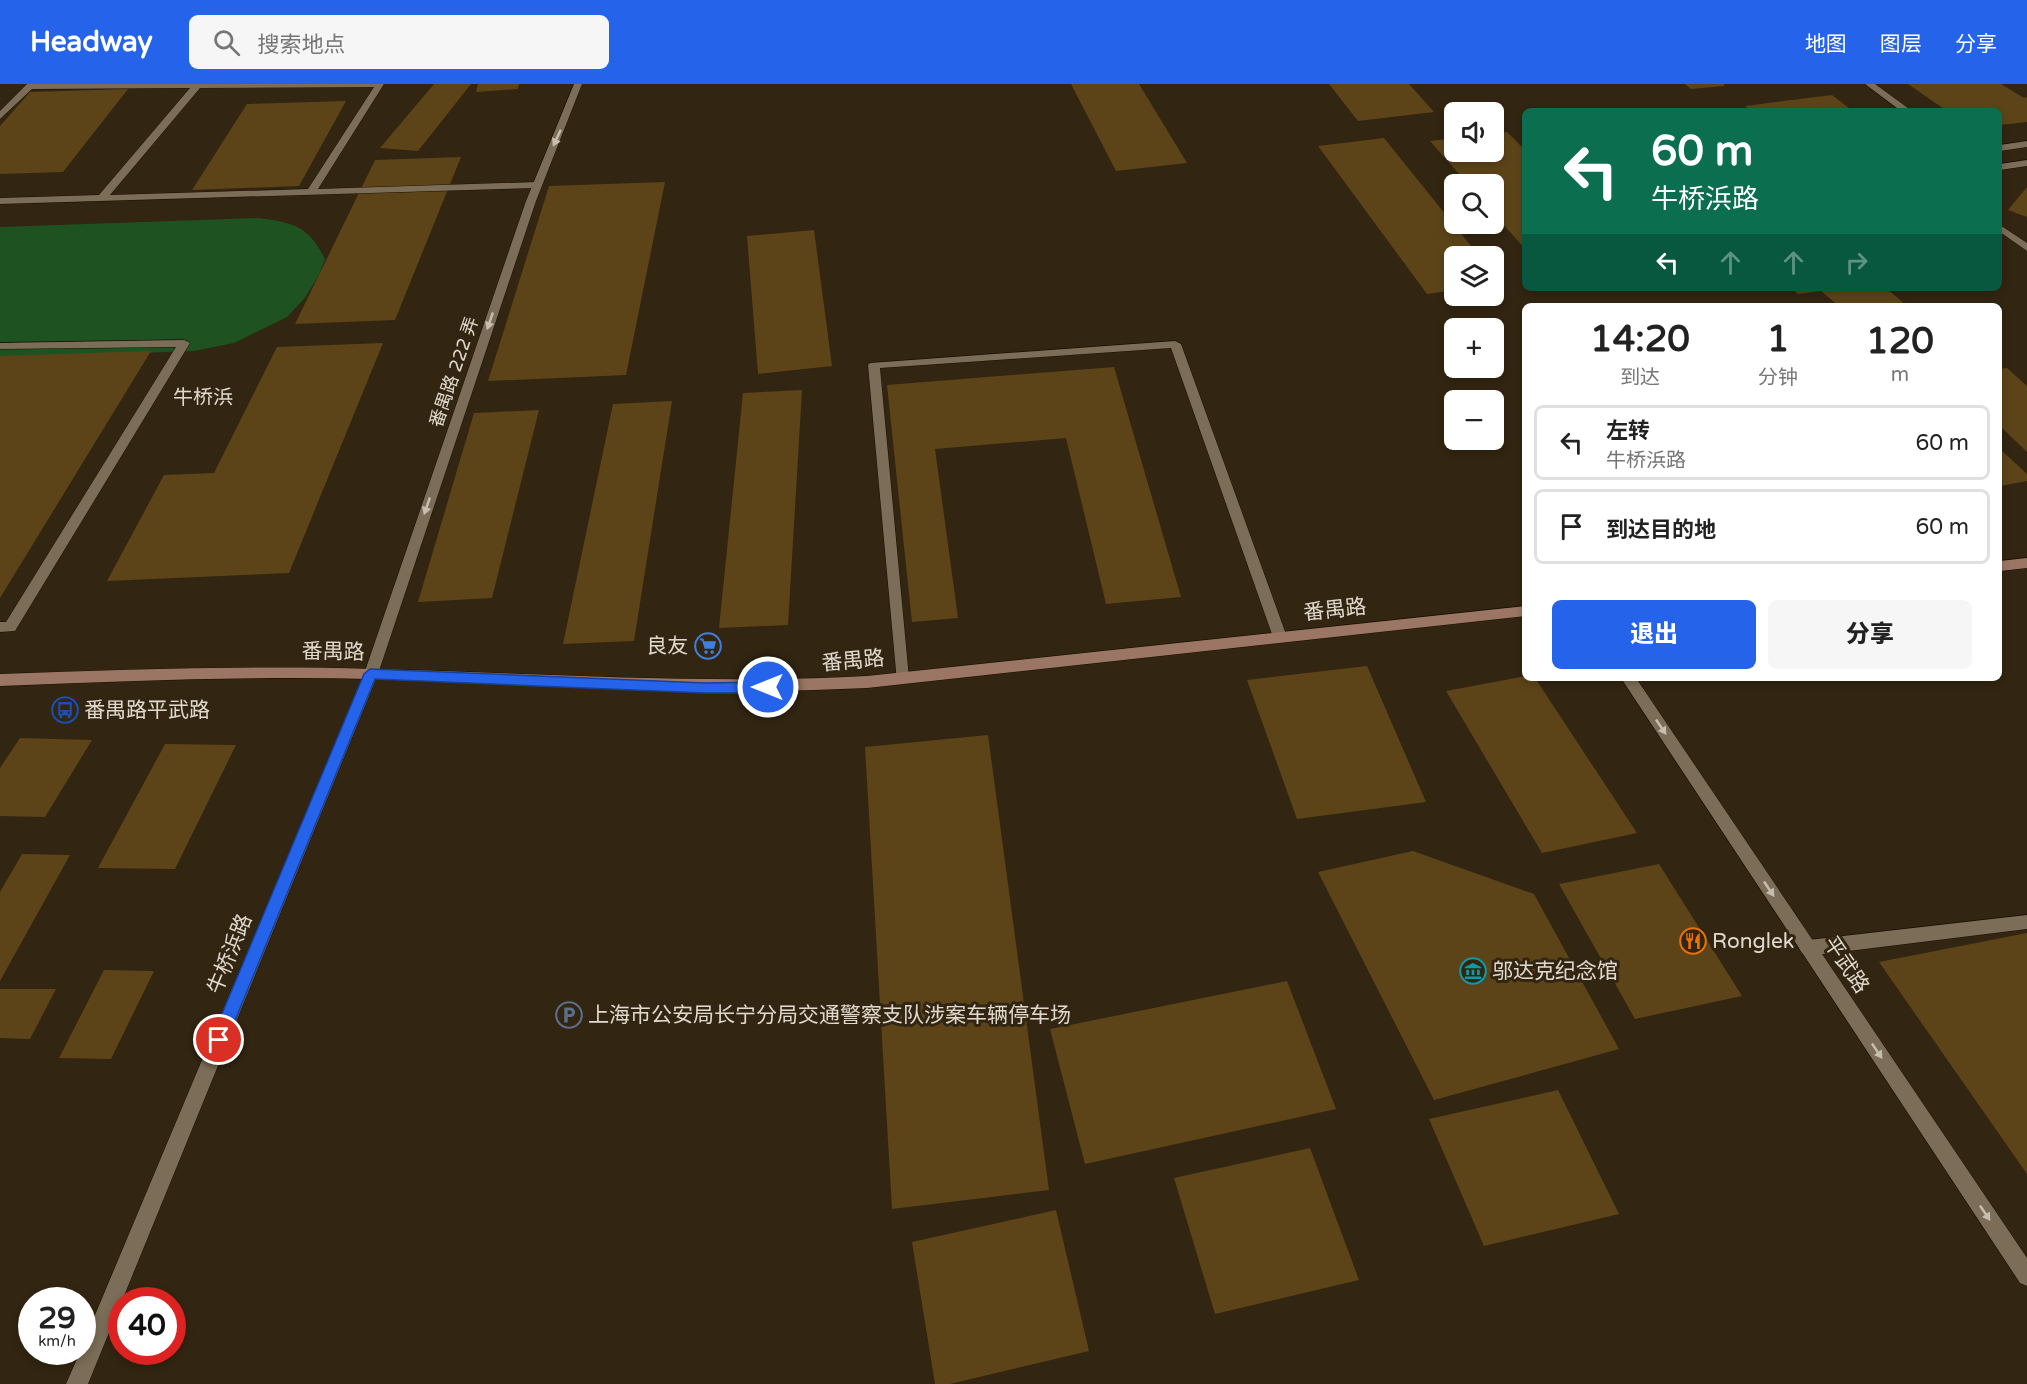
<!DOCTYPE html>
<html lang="zh">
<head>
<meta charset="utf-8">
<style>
	:root { --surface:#fff; --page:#f6f6f6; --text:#222; --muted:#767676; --line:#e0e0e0; --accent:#2563eb }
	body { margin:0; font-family:"Varela Round","Noto Sans SC",sans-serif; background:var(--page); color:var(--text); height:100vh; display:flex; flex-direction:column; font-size:22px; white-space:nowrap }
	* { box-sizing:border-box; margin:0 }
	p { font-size:20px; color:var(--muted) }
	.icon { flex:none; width:33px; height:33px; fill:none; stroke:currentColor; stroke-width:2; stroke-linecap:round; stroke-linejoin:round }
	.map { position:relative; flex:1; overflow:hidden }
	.sheet { position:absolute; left:1522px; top:219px; width:480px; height:378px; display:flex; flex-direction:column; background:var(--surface); border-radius:9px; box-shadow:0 3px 9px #0003 }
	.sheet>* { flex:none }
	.banner { position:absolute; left:1522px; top:24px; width:480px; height:183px; border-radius:9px; box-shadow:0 3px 9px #0003; background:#0b6e4f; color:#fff; overflow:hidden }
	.tools { position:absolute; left:1444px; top:18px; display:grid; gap:12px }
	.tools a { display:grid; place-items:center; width:60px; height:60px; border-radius:9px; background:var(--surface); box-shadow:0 3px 9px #0003; font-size:30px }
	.speed { position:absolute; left:18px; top:1203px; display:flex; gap:12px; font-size:30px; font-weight:700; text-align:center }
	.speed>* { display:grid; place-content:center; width:78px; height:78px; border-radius:50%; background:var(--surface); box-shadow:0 3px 9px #0003; line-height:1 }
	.speed small { font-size:15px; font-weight:400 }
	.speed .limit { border:9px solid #d22; background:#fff; color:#111 }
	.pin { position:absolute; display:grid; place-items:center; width:51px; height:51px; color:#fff; margin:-26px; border:3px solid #fff; border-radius:50%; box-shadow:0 2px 6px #0007 }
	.me { position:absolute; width:66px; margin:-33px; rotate:270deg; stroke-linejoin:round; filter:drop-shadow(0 0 4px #0008) }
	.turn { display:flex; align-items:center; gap:21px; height:126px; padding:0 30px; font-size:27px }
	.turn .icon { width:78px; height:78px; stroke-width:2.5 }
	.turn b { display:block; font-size:42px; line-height:51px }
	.lanes { display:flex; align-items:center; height:57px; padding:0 30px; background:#0003; justify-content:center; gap:30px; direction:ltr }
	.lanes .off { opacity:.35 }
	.eta { display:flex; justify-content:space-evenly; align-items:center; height:102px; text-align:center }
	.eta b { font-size:36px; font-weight:800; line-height:42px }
	.primary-button { display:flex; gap:12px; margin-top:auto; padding:12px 30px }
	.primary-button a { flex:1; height:69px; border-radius:9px; background:var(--accent); color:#fff; font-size:24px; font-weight:800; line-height:69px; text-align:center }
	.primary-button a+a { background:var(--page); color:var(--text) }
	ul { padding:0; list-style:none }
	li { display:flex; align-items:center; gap:18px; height:75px; margin:0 12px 9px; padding:0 18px; border:3px solid var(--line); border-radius:9px }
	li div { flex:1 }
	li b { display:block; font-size:22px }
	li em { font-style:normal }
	header { display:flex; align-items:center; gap:36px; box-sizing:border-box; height:84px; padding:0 30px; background:var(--accent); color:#fff }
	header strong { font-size:28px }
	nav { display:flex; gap:33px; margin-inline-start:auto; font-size:21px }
	.search { width:420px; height:54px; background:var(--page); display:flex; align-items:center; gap:15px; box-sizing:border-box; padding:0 21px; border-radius:9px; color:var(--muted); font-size:22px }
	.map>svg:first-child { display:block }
	.green { fill:#1e5220 }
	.building { fill:#5c4418 }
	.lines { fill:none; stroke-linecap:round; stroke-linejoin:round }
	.lane-casing { stroke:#190e00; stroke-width:1 }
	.street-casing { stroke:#190e00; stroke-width:1 }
	.secondary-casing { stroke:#190e00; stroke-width:1 }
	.lane { fill:#7b6d57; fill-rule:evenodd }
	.street { fill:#7b6d57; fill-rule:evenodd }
	.secondary { fill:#9c7664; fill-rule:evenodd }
	.oneway { fill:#c8beb0 }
	.route { fill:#2563eb; stroke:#184099; stroke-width:1.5 }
	.labels { text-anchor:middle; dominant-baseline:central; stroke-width:6; stroke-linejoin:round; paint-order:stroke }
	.far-street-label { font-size:18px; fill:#e1d9cd; stroke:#322511 }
	.far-quarter-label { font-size:20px; fill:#e1d9cd; stroke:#322511 }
	.street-label { font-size:21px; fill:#e1d9cd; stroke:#322511 }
	.poi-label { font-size:21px; fill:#e1d9cd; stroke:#322511; text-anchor:start }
</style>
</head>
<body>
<header>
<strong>Headway</strong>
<div class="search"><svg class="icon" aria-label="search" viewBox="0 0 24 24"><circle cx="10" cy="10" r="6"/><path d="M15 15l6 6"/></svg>搜索地点</div>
<nav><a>地图</a><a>图层</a><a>分享</a></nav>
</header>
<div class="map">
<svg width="2027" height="1300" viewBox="0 0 2027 1300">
	<rect width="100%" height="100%" fill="#322511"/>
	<path class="green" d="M259 134C295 139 308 142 325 175L319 191 304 215 287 233 234 259 194 267 0 274V143Z"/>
	<path class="building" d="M434 0H471L418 67 380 64Z
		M478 0H519L518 5 476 8Z
		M1071 0H1139L1187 79 1116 87Z
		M1329 0H1409L1434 28 1358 37Z
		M1685 0H1724V2L1691 5Z
		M1908 0H2001L2024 14 2027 13V38L2000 41V27H1947Z
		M128 5 63 88 0 90V42L30 8Z
		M1832 11 1853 27H1751L1745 22Z
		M346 17 299 102 192 106 247 20Z
		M1507 48 1526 67V166L1494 130V100H1468L1430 57 1455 54V68H1494V50Z
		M1384 54 1479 172H1455V206L1427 210 1318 62Z
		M461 73 395 236 295 240 375 76Z
		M665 98 626 291 488 297 549 102Z
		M2027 103V133L2008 126Z
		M814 146 832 282 758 290 747 152Z
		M1791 204H1886L1907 222H1839L1821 207 1798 210Z
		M383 259 289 489 107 497 164 391 214 389 277 263Z
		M151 267 0 514V272Z
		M1114 283 1181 513 1106 520 1066 354 935 365 958 534 912 538 887 301Z
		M2007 284 2027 302V368L2000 342V285Z
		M802 306 788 541 719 544 743 309Z
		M672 317 634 557 563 560 613 320Z
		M539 326 492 514 418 518 474 329Z
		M2000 365 2027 390V397L2000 402Z
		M1367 582 1426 718 1297 735 1247 596Z
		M1526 592V594H1535L1637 749 1542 769 1446 607Z
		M988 651 1049 1106 892 1125 865 663Z
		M20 654 92 656 45 733 0 732V684Z
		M165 660 236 661 175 785 98 784Z
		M1413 767 1534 810 1619 965 1434 1016 1318 788Z
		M22 770 70 771 0 897V808Z
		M1659 780 1742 912 1635 935 1559 800Z
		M2027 849V1090L1879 878Z
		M104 886 154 887 111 975 59 974Z
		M1287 897 1336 1025 1085 1080 1050 945Z
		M0 905H56L30 955 0 954Z
		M1558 1006 1619 1130 1484 1162 1429 1035Z
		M1310 1064 1359 1196 1215 1230 1174 1094Z
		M1056 1126 1089 1267 950 1300H935L912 1158Z"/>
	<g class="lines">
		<g class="lane-casing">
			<path id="lane" d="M27 0H384L318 105 537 98 542 101 537 104 0 120V114L99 111 190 4 32 5 0 35V27ZM374 3 308 105 110 111 200 4Z
				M1865 0H1875L1912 27H1901Z
				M2027 57V63L2000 67V61Z
				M2027 76V82L2000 86V80Z
				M2000 141 2027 159V167L2000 148Z
				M184 256 190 259 15 547 0 548V538H6L176 263 0 265V259Z
				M1175 257 1181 260 1287 553 1285 557H1275L1273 553 1171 264 880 284 909 594 907 598H897L868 281 870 279Z
				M2027 831V845L1808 872 1802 869 1799 864 1802 859 1808 856Z"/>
		</g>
		<g class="street-casing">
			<path id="street" d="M574 0H582L536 117 378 590 88 1300H66L80 1268H82V1262L364 590 526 117Z
				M1621 594H1636L2027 1174V1202L2020 1199Z"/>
		</g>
		<g class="secondary-casing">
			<path id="secondary" d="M2027 474V484L2000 487V477Z
				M1526 522V532L867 604C702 612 538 600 372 595 248 592 124 597 0 602V590C124 586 248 581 372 585 538 589 702 601 867 592Z"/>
		</g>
		<use href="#lane" class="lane"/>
		<use href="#street" class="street"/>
		<use href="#secondary" class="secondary"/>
	</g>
	<defs><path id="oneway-solid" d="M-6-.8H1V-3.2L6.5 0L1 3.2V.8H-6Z" transform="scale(1.5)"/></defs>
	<g class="oneway">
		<use href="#oneway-solid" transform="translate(557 54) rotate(115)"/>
		<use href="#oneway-solid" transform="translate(490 237) rotate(109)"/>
		<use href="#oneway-solid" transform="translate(427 422) rotate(109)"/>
		<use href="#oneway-solid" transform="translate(1661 643) rotate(56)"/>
		<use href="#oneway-solid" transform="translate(1769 805) rotate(56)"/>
		<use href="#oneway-solid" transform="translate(1877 967) rotate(56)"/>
		<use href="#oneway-solid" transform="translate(1985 1129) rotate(56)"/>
	</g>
	<path class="route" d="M370 585 705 599 768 598 775 603 768 609H705L375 595 225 961 219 963 213 961 211 956 364 590Z"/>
	<defs>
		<g id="supermarket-ring" transform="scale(1.35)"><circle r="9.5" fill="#322511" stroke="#3f7fe0" stroke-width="1.5"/><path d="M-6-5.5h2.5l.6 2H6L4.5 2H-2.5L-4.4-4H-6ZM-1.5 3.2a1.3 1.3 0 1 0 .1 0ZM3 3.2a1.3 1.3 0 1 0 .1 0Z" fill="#3f7fe0"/></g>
		<g id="bus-ring" transform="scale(1.35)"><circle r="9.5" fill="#322511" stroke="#1a4fb4" stroke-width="1.5"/><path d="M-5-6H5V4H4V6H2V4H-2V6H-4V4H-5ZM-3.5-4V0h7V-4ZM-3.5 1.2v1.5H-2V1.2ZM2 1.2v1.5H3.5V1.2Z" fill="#1a4fb4"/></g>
		<g id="restaurant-ring" transform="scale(1.35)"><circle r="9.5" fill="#322511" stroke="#e8710a" stroke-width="1.5"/><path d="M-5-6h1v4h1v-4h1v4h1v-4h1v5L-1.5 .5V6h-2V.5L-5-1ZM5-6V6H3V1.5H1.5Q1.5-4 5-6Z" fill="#e8710a"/></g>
		<g id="museum-ring" transform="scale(1.35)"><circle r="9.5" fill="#322511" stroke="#0f9aa8" stroke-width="1.5"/><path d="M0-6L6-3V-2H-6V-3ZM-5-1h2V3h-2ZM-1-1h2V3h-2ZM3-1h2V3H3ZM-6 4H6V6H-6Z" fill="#0f9aa8"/></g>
		<g id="parking-ring" transform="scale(1.35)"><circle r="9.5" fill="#322511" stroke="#5c6f8a" stroke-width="1.5"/><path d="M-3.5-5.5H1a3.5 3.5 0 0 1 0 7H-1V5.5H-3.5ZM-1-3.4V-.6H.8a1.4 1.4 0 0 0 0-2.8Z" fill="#5c6f8a"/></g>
	</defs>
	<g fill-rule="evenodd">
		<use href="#supermarket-ring" x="708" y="562"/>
		<use href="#bus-ring" x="65" y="626"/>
		<use href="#restaurant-ring" x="1693" y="857"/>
		<use href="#museum-ring" x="1473" y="887"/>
		<use href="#parking-ring" x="569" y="931"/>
	</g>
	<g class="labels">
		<g class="far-street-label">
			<text transform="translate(454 288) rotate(-71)">番禺路 222 弄</text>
		</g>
		<g class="far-quarter-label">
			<text x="203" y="314">牛桥浜</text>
		</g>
		<g class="street-label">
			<text transform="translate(1335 526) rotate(-6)">番禺路</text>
			<text transform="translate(333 568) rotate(1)">番禺路</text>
			<text transform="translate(853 577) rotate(-5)">番禺路</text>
			<text transform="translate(230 870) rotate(-68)">牛桥浜路</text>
			<text transform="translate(1846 881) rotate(56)">平武路</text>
		</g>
		<g class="poi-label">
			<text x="688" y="562" text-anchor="end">良友</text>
			<text x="84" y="626">番禺路平武路</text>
			<text x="1712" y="857">Ronglek</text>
			<text x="1492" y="887">邬达克纪念馆</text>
			<text x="588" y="931">上海市公安局长宁分局交通警察支队涉案车辆停车场</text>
		</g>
	</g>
</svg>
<div class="tools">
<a><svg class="icon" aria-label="sound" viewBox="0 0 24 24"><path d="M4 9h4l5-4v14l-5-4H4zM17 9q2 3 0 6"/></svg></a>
<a><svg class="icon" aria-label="search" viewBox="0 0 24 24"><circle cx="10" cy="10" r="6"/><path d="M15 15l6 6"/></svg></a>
<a><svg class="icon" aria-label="layers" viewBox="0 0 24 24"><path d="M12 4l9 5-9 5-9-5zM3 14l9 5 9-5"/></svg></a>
<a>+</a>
<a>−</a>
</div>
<div class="speed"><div>29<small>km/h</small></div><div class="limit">40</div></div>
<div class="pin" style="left:219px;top:956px;background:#d93025"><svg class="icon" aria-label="arrive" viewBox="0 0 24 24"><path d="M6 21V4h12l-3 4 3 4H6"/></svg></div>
<svg class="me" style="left:768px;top:603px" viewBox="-20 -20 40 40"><circle r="17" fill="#2563eb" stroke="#fff" stroke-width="3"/><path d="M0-11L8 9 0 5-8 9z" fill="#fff"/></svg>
<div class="banner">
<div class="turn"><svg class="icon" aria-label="left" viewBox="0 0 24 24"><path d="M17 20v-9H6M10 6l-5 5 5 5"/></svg><div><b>60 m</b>牛桥浜路</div></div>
<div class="lanes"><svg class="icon" aria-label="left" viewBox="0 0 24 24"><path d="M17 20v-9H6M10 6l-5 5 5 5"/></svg><svg class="icon off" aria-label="ahead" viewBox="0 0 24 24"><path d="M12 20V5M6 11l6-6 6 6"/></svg><svg class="icon off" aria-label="ahead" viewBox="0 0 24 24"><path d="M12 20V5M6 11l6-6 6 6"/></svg><svg class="icon off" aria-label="right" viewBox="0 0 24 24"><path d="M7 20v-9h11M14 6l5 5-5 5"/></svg></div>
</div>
<section class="sheet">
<div class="eta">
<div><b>14:20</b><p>到达</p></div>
<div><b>1</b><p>分钟</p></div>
<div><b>120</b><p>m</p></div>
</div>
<ul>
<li><svg class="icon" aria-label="left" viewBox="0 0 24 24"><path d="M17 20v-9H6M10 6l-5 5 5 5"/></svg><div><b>左转</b><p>牛桥浜路</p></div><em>60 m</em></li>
<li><svg class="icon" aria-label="arrive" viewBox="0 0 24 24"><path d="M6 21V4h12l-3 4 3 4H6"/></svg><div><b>到达目的地</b></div><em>60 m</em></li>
</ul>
<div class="primary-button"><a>退出</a><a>分享</a></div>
</section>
</div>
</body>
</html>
